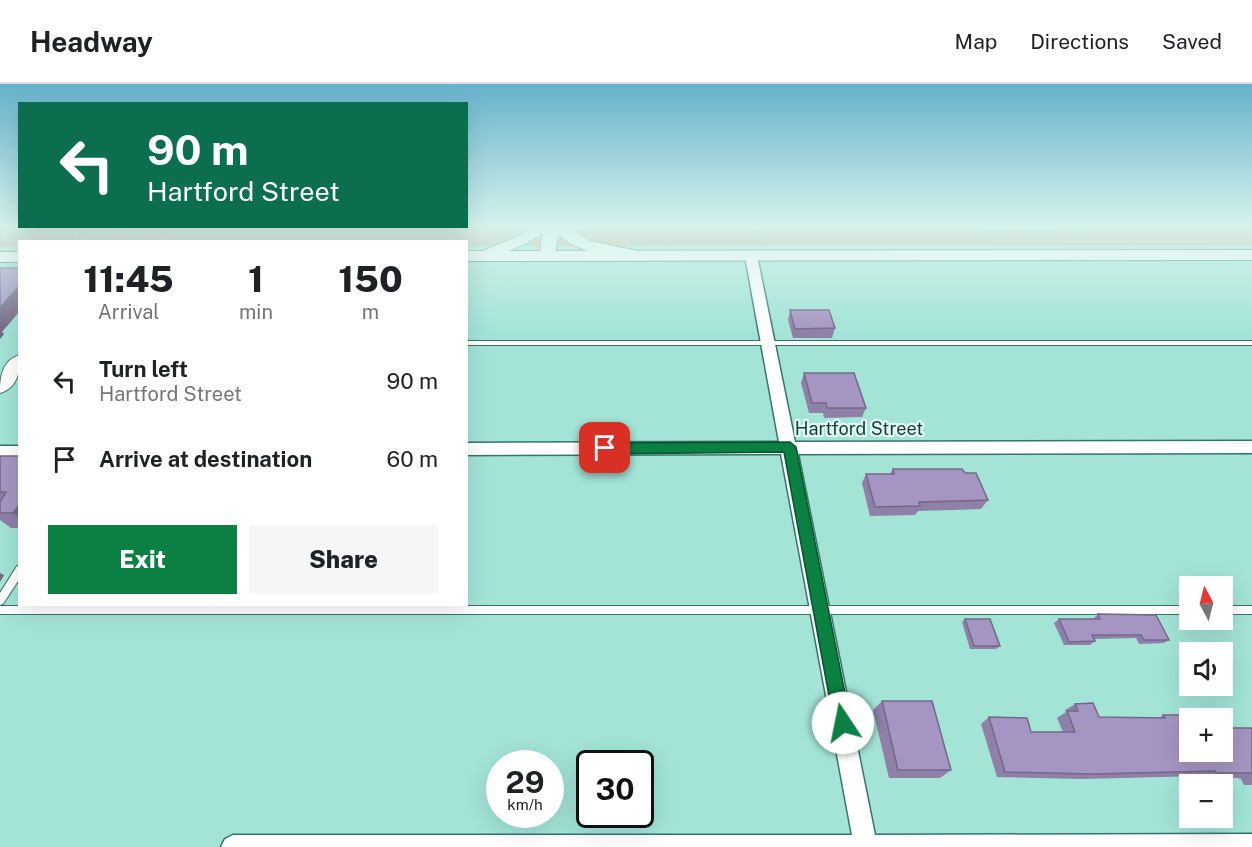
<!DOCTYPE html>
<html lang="en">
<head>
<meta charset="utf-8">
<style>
	:root { --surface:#fff; --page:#f6f6f6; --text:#202124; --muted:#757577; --line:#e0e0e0; --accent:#0b8043 }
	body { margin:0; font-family:"Public Sans",sans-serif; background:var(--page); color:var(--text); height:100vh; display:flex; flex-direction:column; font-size:22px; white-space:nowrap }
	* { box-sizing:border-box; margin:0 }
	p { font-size:20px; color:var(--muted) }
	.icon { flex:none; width:33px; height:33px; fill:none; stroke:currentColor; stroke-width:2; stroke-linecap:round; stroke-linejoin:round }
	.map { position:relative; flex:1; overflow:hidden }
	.panel { position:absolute; left:18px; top:156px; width:450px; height:366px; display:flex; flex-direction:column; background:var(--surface); border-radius:0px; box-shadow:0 6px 24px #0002 }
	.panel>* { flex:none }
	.top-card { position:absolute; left:18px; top:18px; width:450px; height:126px; border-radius:0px; box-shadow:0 6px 24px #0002; background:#0b6e4f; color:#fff; overflow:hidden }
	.needle { width:39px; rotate:353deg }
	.controls { position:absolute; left:1179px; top:492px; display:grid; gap:12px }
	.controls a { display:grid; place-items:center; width:54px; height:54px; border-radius:0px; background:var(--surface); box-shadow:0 6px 24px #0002; font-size:30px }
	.speed { position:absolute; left:486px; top:666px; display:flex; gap:12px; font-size:30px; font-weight:700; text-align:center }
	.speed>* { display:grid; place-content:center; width:78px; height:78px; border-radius:50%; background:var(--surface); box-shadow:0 6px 24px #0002; line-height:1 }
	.speed small { font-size:15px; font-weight:400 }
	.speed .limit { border:3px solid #111; border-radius:9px; background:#fff; color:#111 }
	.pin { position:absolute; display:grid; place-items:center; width:51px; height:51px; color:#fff; margin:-26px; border-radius:12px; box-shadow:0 3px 9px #0006 }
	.me { position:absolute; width:66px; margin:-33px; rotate:349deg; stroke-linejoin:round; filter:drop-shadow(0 0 4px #0008) }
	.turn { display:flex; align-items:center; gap:21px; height:126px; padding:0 30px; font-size:27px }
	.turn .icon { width:78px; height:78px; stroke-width:2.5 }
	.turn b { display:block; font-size:42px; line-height:51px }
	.eta { display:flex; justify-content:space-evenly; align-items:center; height:102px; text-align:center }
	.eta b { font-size:36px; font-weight:800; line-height:42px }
	.cta { display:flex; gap:12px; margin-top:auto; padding:12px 30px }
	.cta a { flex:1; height:69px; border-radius:0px; background:var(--accent); color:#fff; font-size:24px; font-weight:800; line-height:69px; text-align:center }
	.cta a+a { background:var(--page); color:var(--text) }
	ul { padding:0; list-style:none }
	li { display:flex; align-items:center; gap:18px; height:78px; padding:0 30px }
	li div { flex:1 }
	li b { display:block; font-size:22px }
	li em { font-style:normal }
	header { display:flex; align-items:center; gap:36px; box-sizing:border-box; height:84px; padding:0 30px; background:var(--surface); border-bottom:2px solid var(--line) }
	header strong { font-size:28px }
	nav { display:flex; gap:33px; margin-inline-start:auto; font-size:21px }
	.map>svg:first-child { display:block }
	.green { fill:#c99d79 }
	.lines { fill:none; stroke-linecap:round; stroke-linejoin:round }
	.service-casing { stroke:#35746a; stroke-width:2 }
	.minor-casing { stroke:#35746a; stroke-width:3 }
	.tertiary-casing { stroke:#35746a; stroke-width:2 }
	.secondary-casing { stroke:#35746a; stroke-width:2 }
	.path { stroke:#65948b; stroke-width:3; stroke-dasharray:2 4; stroke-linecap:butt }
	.service { fill:#fff; fill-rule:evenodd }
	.minor { fill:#fff; fill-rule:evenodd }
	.tertiary { fill:#fff; fill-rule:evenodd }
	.secondary { fill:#fff; fill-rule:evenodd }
	.wall { fill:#8e80a7 }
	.shaded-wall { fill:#746888 }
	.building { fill:#a595c2; stroke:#746888; stroke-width:1.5 }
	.route { fill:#0b8043; stroke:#07532c; stroke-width:1.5 }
	.labels { text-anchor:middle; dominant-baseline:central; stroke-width:4.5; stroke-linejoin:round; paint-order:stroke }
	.street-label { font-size:18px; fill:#1d3833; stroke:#defdf6 }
</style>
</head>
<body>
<header>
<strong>Headway</strong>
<nav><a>Map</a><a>Directions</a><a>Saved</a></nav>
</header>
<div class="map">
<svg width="1252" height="763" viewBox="0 0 1252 763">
	<rect width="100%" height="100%" fill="#a3e4d7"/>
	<path class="green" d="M0 142H1252V161L467 162 466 158H20L19 163H0Z"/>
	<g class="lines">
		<g class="service-casing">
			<path id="service" d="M466 257H1252V261H466Z
				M20 481V494L3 520 0 521V509L17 482Z
				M0 522H1190V530H0Z
				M1222 522H1252V530H1222Z"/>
		</g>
		<g class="minor-casing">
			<path id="minor" d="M751 168 757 172 795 358 1252 357V369L798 370 875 751 1252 750V763H221L225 755 233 751H852L781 370 466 371V359L779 358 745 172Z
				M0 362H20V374H0Z"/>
		</g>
		<g class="tertiary-casing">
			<path id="tertiary" d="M533 142H567L590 157 643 168 645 171 637 176C610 172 579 170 558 150L555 172 547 177 539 172 543 149 527 159 490 175 484 177 476 172 478 169 517 153Z
				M20 271C20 287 18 304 0 309 0 293 2 276 20 271Z"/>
		</g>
		<g class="secondary-casing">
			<path id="secondary" d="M1252 166V176L466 177V167Z
				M0 168H20V178H0Z"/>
		</g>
		<path class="path" d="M745 142 759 151 764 158
			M940 142C1001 150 1063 146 1124 142
			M1245 142 1252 144
			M0 148 86 150 161 142
			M154 158 179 142"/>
		<use href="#service" class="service"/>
		<use href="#minor" class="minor"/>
		<use href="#tertiary" class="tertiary"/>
		<use href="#secondary" class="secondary"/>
	</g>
	<path class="wall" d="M790 226 835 244 832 254H793L788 236Z
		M804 289 866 324 862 333 824 334 823 329H809L801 299Z
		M0 372H20V444H11L0 436Z
		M893 385 965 389 988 416 981 425 953 426 918 427 915 431 870 432 862 399 866 390H890Z
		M1098 530 1169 556 1164 559 1139 560 1136 554 1094 555 1095 557 1090 561H1064L1054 539 1059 535H1093Z
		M965 535 1000 562 996 565H970L962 538Z
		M882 617 951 686 940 694H889L873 626Z
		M1075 620 1099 633 1159 634 1163 631 1224 644H1252V701H1244L1241 695 1237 694H1203L1202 692 1082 695 997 693 981 640 989 633 1031 648H1063L1057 634 1066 628 1065 626Z"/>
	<path class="shaded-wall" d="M20 201V227L2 248 4 250 0 255V224Z
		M20 420V434L13 429Z
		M0 489 4 491 0 498Z"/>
	<path class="building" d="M0 184H20V201L0 224Z
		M790 226H829L835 244 795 245Z
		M804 289H854L866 324H827L826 319H812Z
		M0 372H20V420L13 429H0V418L6 408H0Z
		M893 385H962L965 389H976L988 416 959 417 919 418 920 422 875 423 866 390H894Z
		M1098 530 1156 531 1169 556H1144L1141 551H1092L1095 557 1069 558 1059 535H1100Z
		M965 535H990L1000 562H974Z
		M882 617H932L951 686H898Z
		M1093 619 1099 633 1165 634 1163 631H1217L1219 634H1190V668H1222V641L1224 644H1252V689H1216L1215 687 1093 690 1005 688 989 633 1027 634 1031 648H1075L1067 627H1078L1075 620Z"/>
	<linearGradient id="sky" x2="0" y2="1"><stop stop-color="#66b2cb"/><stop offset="0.57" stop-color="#d6f3ed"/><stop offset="1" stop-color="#d6f3ed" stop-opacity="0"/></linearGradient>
	<rect width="1252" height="249" fill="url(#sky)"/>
	<path class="route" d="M790 358 796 363 851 639 849 646 843 648 836 646 834 639 784 368 605 370 598 364 605 359Z"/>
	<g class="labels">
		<g class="street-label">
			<text x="859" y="344">Hartford Street</text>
		</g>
	</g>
</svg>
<div class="controls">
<a><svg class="needle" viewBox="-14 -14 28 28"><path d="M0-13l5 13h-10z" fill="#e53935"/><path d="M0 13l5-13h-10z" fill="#757577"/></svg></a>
<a><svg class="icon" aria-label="sound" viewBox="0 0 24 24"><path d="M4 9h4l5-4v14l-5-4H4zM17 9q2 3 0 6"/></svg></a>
<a>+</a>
<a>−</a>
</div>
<div class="speed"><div>29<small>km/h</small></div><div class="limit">30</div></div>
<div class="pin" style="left:605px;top:364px;background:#d93025"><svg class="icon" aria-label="arrive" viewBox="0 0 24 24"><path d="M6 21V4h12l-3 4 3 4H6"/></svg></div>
<svg class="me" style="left:843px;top:639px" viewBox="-20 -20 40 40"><circle r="19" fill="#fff"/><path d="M0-13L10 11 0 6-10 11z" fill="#0b8043"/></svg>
<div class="top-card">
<div class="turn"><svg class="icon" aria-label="left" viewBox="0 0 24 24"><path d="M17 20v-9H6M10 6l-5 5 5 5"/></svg><div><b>90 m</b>Hartford Street</div></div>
</div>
<section class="panel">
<div class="eta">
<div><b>11:45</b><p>Arrival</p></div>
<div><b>1</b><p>min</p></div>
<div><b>150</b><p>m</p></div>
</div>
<ul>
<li><svg class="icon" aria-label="left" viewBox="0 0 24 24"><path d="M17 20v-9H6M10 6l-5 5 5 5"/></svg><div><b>Turn left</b><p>Hartford Street</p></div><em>90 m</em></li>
<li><svg class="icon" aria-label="arrive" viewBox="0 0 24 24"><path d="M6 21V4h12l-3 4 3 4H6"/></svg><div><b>Arrive at destination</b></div><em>60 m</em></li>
</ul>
<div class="cta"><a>Exit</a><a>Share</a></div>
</section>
</div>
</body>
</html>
